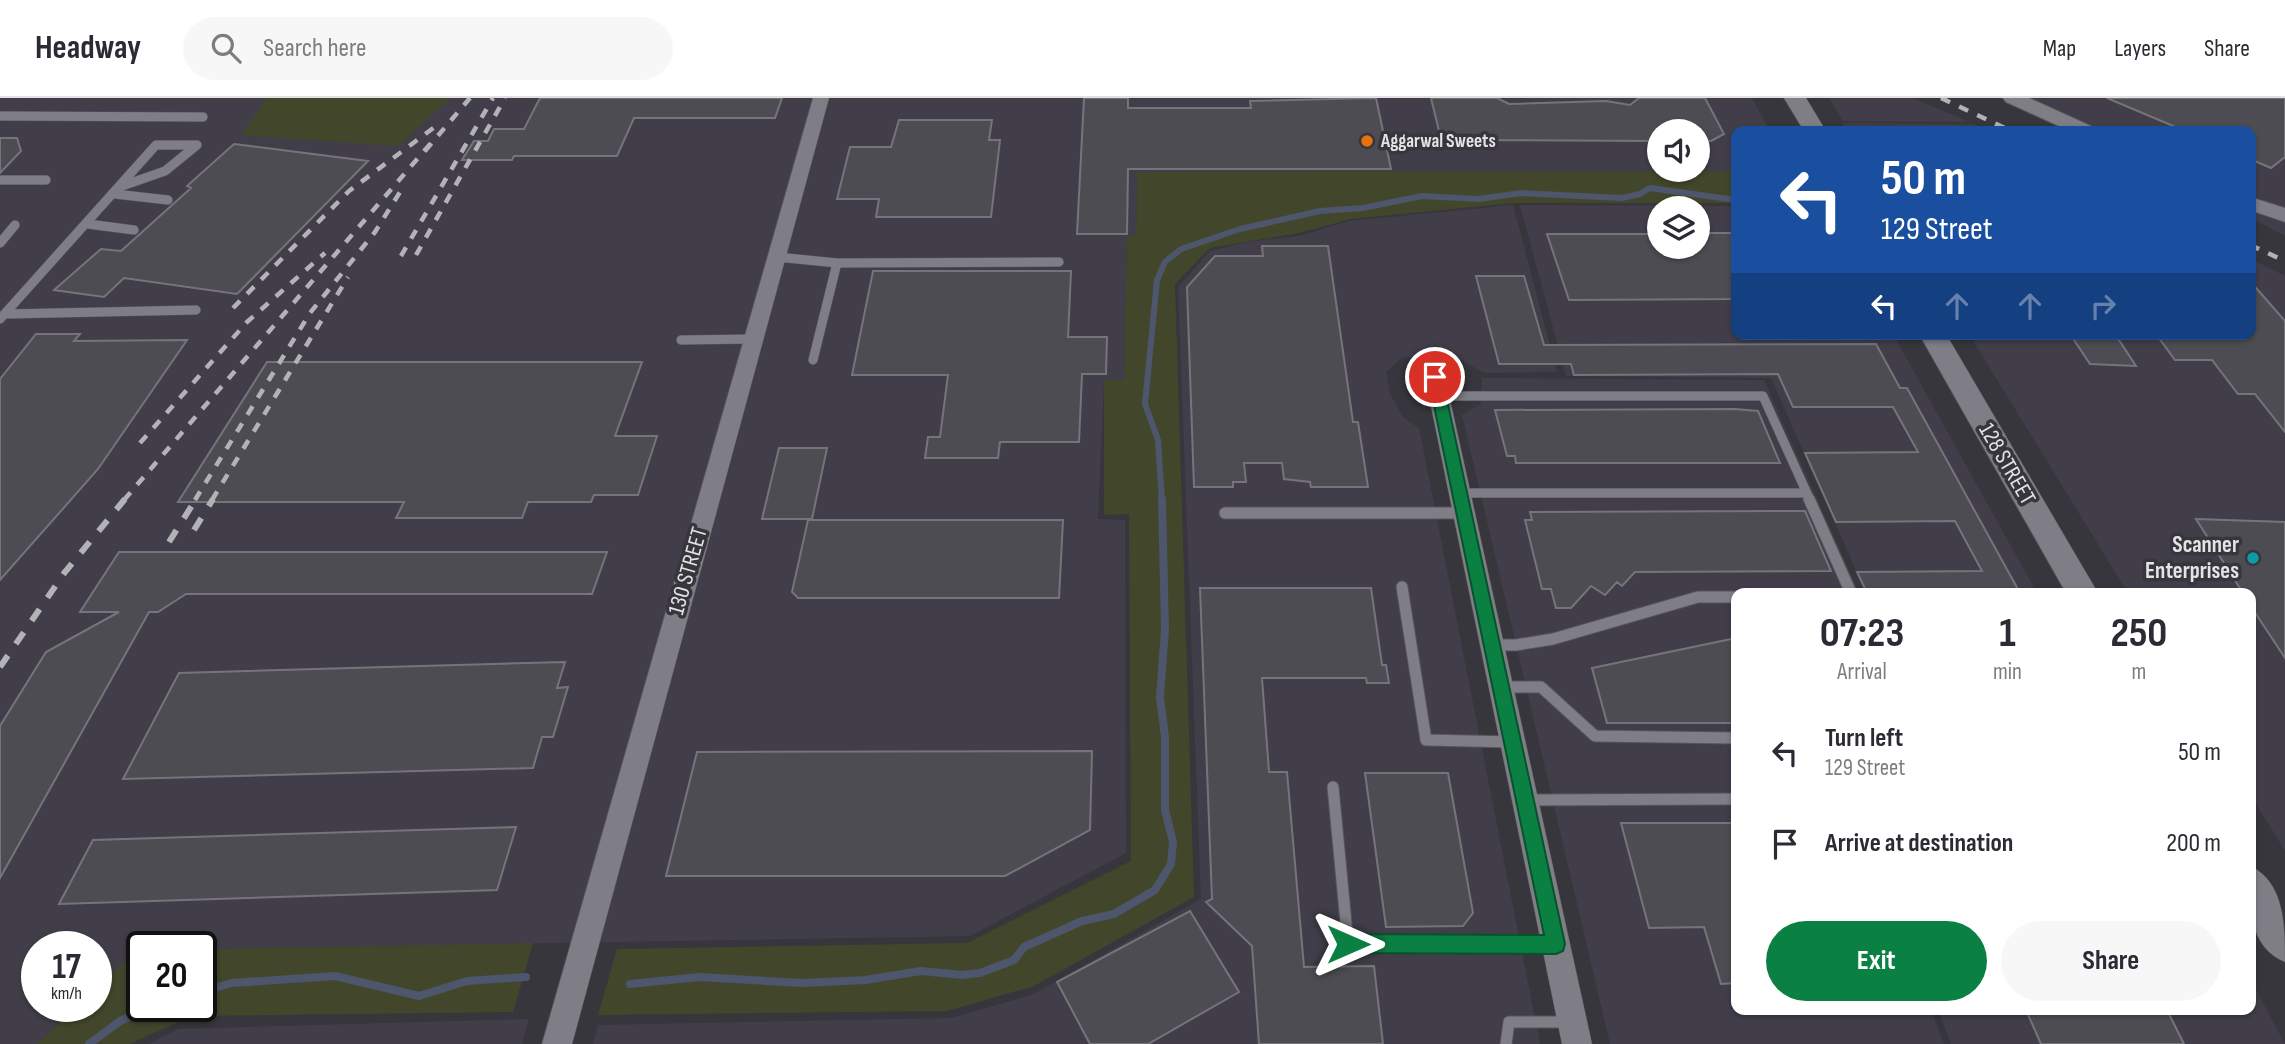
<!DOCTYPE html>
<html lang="en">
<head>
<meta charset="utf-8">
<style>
	:root { --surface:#fff; --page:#f7f7f7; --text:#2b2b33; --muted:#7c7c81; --line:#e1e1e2; --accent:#0b8043 }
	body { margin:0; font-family:"Sofia Sans Condensed",sans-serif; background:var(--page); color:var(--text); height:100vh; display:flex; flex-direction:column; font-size:26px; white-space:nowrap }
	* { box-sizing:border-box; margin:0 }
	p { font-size:23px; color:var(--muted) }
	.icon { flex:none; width:38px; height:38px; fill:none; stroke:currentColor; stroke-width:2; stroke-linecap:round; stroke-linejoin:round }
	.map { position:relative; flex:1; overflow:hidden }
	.sheet { position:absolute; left:1731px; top:490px; width:525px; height:427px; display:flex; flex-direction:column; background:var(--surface); border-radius:14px; box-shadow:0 2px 5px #0004 }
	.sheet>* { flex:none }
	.banner { position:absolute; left:1731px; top:28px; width:525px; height:214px; border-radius:14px; box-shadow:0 2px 5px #0004; background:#1a4fa0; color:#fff; overflow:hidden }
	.controls { position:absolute; left:1647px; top:21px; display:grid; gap:14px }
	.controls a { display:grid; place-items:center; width:63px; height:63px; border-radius:50%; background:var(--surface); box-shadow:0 2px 5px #0004; font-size:35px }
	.speed { position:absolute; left:21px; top:833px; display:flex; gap:14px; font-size:35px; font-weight:700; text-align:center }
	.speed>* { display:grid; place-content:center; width:91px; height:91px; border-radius:50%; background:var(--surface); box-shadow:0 2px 5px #0004; line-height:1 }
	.speed small { font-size:18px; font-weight:400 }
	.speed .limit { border:4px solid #111; border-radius:10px; background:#fff; color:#111 }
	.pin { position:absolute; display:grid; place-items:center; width:60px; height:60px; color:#fff; margin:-30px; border:4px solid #fff; border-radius:50%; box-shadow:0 2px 7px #0007 }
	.me { position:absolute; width:77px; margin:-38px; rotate:90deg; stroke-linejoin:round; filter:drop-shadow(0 0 5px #0008) }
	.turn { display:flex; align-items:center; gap:24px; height:147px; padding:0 35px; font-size:32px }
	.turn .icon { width:91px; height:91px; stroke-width:2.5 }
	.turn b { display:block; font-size:49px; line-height:60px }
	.lanes { display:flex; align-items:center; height:66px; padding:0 35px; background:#0003; justify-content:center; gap:35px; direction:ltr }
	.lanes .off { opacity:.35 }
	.eta { display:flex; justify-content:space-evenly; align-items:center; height:119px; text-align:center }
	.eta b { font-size:42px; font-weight:700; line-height:49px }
	.cta { display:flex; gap:14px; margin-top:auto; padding:14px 35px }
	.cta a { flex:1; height:80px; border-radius:42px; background:var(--accent); color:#fff; font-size:28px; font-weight:700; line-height:80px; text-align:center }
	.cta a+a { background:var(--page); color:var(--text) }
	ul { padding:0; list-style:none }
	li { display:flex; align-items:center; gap:21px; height:91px; padding:0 35px }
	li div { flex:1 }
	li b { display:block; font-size:26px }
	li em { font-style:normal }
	header { display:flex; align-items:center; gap:42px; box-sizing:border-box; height:98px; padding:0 35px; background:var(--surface); border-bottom:2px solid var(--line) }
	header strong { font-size:33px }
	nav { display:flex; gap:38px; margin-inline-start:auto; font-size:24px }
	.search { width:490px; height:63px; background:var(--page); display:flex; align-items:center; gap:18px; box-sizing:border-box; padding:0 24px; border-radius:38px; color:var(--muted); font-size:26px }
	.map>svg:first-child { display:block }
	.built { fill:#413e4a; fill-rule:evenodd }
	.green { fill:#42472b }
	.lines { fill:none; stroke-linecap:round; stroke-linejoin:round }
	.stream-far1 { stroke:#4d566c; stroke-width:6 }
	.stream { stroke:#4d566c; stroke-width:8 }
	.building { fill:#4d4c52; stroke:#76747b; stroke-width:2 }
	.service-far1-casing { stroke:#56545a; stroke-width:10 }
	.service-casing { stroke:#56545a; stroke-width:13 }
	.minor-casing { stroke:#56545a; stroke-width:1 }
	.tertiary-casing { stroke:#56545a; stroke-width:2 }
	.secondary-casing { stroke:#56545a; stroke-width:1 }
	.service-far1 { stroke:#7f7d85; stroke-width:9 }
	.service { stroke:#7f7d85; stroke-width:11 }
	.minor { fill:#7f7d85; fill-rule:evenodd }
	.tertiary { fill:#7f7d85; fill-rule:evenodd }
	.secondary { fill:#7f7d85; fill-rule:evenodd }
	.rail-far1 { stroke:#b3b2b6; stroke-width:4.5; stroke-dasharray:10 10; stroke-linecap:butt }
	.rail { stroke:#b3b2b6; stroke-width:6; stroke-dasharray:14 14; stroke-linecap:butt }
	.route { fill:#0b8043; stroke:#07532c; stroke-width:2 }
	.food-dot { fill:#e8710a; stroke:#37363c; stroke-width:2.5 }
	.culture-dot { fill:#0f9aa8; stroke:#37363c; stroke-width:2.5 }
	.labels { text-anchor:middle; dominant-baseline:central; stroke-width:7; stroke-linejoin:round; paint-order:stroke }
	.far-poi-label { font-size:19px; font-weight:bold; fill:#e4e3e7; stroke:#37363c; text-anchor:start }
	.street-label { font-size:23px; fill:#e4e3e7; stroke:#37363c }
	.poi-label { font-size:23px; font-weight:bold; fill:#e4e3e7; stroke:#37363c; text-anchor:end }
</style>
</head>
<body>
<header>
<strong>Headway</strong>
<div class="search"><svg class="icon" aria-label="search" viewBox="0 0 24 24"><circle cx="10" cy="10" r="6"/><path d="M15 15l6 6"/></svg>Search here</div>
<nav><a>Map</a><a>Layers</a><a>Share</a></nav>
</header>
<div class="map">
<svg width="2285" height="946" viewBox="0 0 2285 946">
	<rect width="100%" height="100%" fill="#37363c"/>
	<path class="built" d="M0 0H1752L1770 33H1736V73L1137 74 1136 137 1127 141 1124 282H1104L1098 421 1125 422 1126 755 970 838 201 851V849H142V852H136L96 890V849H37V908H77L37 946H0ZM1659 33H1698V72H1659Z
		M1829 0H1913L1969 24 1843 23Z
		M2015 0H2285V138L2251 120 2250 33H2080Z
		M1842 25 1973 26 1987 33H1848Z
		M1513 107 1557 274 1484 275 1458 260 1426 257 1402 260 1386 274 1390 296 1403 319 1419 330 1540 946H593L598 927 952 920 1034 896 1201 801 1178 189 1210 153 1246 144 1299 138 1349 123Z
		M1520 107 1736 108V236H1893L2037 495H1866L1771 280 1566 278ZM1659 110H1698V149H1659Z
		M2251 161 2285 178V753L2251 697 2250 495H2128L1969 236H2250Z
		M1482 280 1764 282 1859 495H1736V912H1931L1944 946H1610L1462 317 1481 306Z
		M2251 882 2285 946H1951L1938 912H2250Z
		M529 921 522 946H149L179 931Z"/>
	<path class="green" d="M267 0H451L398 48 241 37Z
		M1736 73V105H1513L1351 121 1299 135 1210 150 1175 186 1194 799 1034 888 947 913 598 917 617 851 967 845 1131 763 1129 416 1104 417V282H1124L1127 140 1136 136 1137 74Z
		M533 845 513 914 192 918 129 946H37L77 908H96V890L136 852H142V908H201V851Z"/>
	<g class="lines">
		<path class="stream-far1" d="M1162 402 1158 342 1145 306 1157 182 1165 164 1181 151 1240 131 1320 113 1363 110 1422 98 1479 101 1521 95 1622 100 1640 96 1650 90 1736 102"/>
		<path class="stream" d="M630 886 700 879 802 885 865 882 921 873 962 877 980 875 1014 862 1024 849 1082 823 1114 816 1155 792 1171 766 1173 744 1165 712V639L1160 599 1165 531 1162 401
			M201 894 232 885 335 878 419 898 467 883 526 879
			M89 946 120 923 155 908"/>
	</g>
	<path class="building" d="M540 0H782L775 20H634L617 58H514L512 62H462L474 43H488L494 31H524Z
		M1084 0H1128V10H1251L1250 3 1376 0 1391 71H1128L1127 136H1077Z
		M1431 0H1497L1509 6 1606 3 1630 7 1639 0H1705L1724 36 1711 43H1698V33H1659V43L1451 42 1440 37Z
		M2107 0H2285V59L2271 70 2250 61V33H2185Z
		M899 22H992L989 42H1000L991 119H876L879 101H837L850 49H891Z
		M0 40H17L21 53 0 75Z
		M234 46 368 63 237 196 124 180 104 199 54 192 101 151 121 153 191 90 187 88Z
		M1698 135H1736V201L1569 202 1547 136H1659V149H1698Z
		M1262 148H1328L1353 324H1358L1368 389H1311L1310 384 1284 381 1282 365H1244L1246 384H1233V389H1194L1187 189 1215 158H1263Z
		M873 173H1071L1068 239H1107L1106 276H1082L1079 344H1000L998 360H925L928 339H940L948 277H852Z
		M1476 178H1524L1544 247 1876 246 1900 290H1907L2020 495H1867L1857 474 1982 473 1955 423 1836 424 1805 355 1918 354 1893 309H1793L1778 276 1574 277 1571 266H1499Z
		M2250 183 2285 223V334L2255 296H2238L2212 262H2175L2156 236H2250Z
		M36 236H80L74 243 187 242 98 371 0 482V281Z
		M2070 236H2115L2136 268 2090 266Z
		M267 264H642L615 338H657L638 397H594L591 404H528L522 420H396L404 404H178Z
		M1735 311 1758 313 1780 365H1516L1515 358H1507L1495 312Z
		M779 350H827L812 421H762Z
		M1805 413 1831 473 1635 474 1622 488 1617 484 1605 497 1591 488 1571 510H1556L1551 491H1542L1525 422H1532L1530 414Z
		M2196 421 2285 424V560L2250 507V495H2243Z
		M808 422H1063L1059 500H798L792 494Z
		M119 454H607L592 496H186L158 514H149L0 780V628L46 554 119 514H80Z
		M1200 490H1371L1382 567H1386L1389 585H1367L1366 580H1262L1269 674H1287L1304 869 1374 868 1383 946H1259L1252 848 1206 804 1212 801Z
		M1736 540V625H1607L1592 570Z
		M565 564 557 590 568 589 553 639H542L533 670 123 681 179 575Z
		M1092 653 1090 732 1005 778H666L697 654Z
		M1365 675H1448L1473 815 1463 828 1386 829Z
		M1621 725H1736V885L1721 886 1704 829 1649 830Z
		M516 729 497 792 59 806 93 742Z
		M1190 813 1239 894 1148 946H1090L1057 884Z
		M2026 912H2167L2184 946H2041Z"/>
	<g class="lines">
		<g class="service-far1-casing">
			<path id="service-far1" d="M0 18 203 19
				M0 82H46
				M115 96 168 102
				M88 126 134 132
				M0 145 15 127
				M777 159 837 165 1059 164
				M7 216 196 212
				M0 221 156 47H197L165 73 122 88
				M681 242 753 241
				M813 262 837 165
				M1439 298H1763L1810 402
				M1460 395H1807"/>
		</g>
		<g class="service-casing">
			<path id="service" d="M1809 401 1851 495
				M1225 415H1464
				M1402 489 1426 642 1513 644
				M1492 547H1516L1553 541 1698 499H1736
				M1501 589H1541L1595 638 1733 640
				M1333 689 1348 846H1553
				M1525 702 1736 701
				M1506 946 1509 924H1571"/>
		</g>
		<g class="minor-casing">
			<path id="minor" d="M813 0H829L572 946H542Z
				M1435 272 1442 274 1445 279 1592 946H1562L1425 279 1428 274Z"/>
		</g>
		<g class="tertiary-casing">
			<path id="tertiary" d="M2003 0H2029L2093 29 2096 33H2070L2006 4Z
				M2250 99 2285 110V124L2250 112Z"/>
		</g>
		<g class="secondary-casing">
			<path id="secondary" d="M1784 0H1806L1826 33H1804Z
				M1919 236H1946L2098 495H2066Z
				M2250 768C2285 784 2285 829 2285 864 2246 848 2250 803 2250 768Z"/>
		</g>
		<use href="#service-far1" class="service-far1"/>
		<use href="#service" class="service"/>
		<use href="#minor" class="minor"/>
		<use href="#tertiary" class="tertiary"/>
		<use href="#secondary" class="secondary"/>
		<path class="rail-far1" d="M1941 0 2011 33
			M425 53 470 0
			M2250 147 2285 163
			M416 157 505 0
			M401 158 493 0
			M233 210 349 93 440 25
			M140 345 247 224 325 155
			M124 402 431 45
			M195 402 310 215 375 134 405 86
			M212 402 348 179"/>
		<path class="rail" d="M194 432 213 401
			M169 444 196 401
			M0 569 65 474 125 401"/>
	</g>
	<path class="route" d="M1435 274 1442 279 1565 846 1563 853 1556 856 1348 855 1341 853 1338 846 1341 839 1348 836 1544 837 1428 279Z"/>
	<circle class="food-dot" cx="1367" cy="43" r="7"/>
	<circle class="culture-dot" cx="2253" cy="460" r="7"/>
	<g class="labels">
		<g class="far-poi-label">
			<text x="1381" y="43">Aggarwal Sweets</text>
		</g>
		<g class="street-label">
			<text transform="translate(2007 366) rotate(60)">128 STREET</text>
			<text transform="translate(688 473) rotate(-74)">130 STREET</text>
		</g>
		<g class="poi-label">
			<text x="2239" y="447">Scanner<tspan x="2239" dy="26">Enterprises</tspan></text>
		</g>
	</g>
</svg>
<div class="controls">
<a><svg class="icon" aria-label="sound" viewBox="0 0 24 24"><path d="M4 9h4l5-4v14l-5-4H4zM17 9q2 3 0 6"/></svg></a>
<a><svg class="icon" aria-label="layers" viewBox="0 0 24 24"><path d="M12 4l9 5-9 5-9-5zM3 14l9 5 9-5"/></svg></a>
</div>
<div class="speed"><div>17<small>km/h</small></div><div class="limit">20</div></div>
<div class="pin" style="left:1435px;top:279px;background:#d93025"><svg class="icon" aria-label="arrive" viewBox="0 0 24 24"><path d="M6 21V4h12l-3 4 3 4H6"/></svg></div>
<svg class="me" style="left:1348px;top:846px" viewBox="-20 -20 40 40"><path d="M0-17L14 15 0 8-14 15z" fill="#0b8043" stroke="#fff" stroke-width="4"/></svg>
<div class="banner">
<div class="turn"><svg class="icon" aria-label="left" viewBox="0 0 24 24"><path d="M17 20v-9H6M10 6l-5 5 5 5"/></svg><div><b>50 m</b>129 Street</div></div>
<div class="lanes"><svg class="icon" aria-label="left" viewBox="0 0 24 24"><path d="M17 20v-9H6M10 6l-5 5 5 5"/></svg><svg class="icon off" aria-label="ahead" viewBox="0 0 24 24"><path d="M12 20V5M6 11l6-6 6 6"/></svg><svg class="icon off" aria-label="ahead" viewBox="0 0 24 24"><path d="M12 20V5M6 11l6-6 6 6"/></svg><svg class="icon off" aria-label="right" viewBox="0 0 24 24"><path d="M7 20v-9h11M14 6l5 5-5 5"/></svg></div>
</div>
<section class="sheet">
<div class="eta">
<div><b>07:23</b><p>Arrival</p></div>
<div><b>1</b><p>min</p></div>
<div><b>250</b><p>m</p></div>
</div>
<ul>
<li><svg class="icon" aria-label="left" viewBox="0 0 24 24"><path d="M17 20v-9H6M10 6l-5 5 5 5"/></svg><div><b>Turn left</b><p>129 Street</p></div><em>50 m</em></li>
<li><svg class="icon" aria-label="arrive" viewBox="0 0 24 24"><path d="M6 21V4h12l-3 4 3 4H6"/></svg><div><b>Arrive at destination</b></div><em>200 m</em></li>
</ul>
<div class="cta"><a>Exit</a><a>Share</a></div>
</section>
</div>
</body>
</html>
